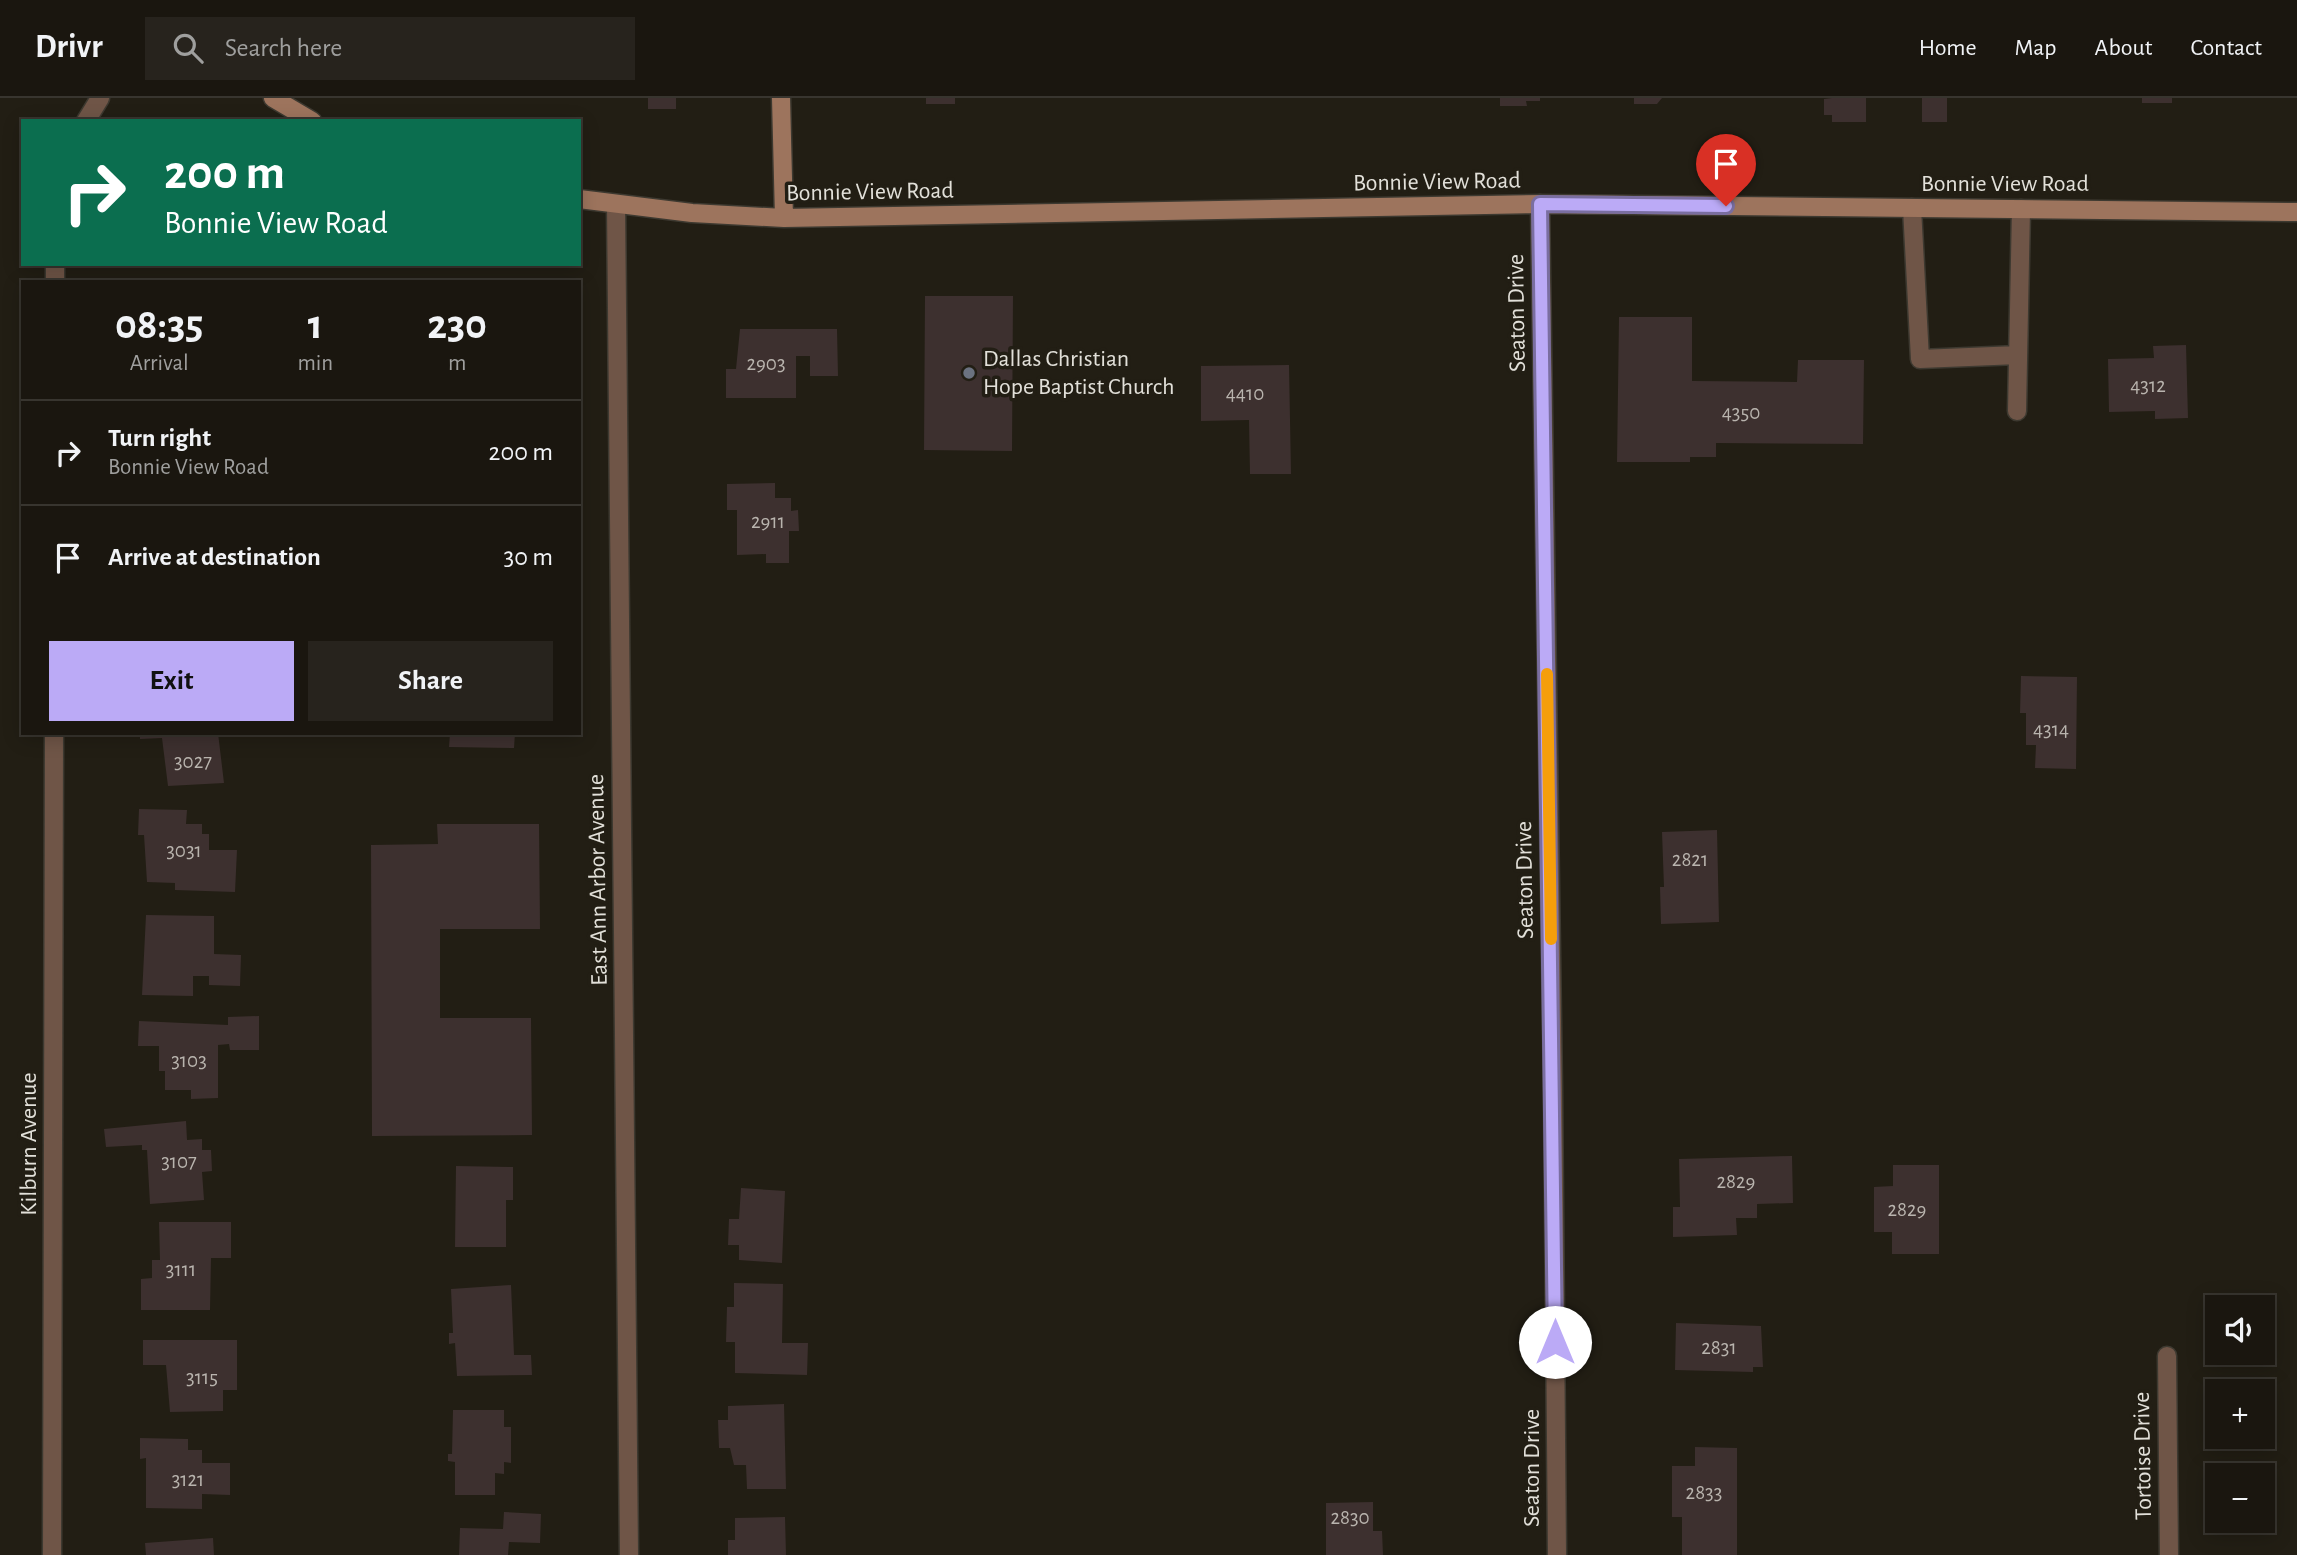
<!DOCTYPE html>
<html lang="en">
<head>
<meta charset="utf-8">
<style>
	:root { --surface:#1a160f; --page:#27231d; --text:#f1f3f6; --muted:#9f9f9e; --line:#38352f; --accent:#bbaaf6 }
	body { margin:0; font-family:"Alegreya Sans",sans-serif; background:var(--page); color:var(--text); height:100vh; display:flex; flex-direction:column; font-size:26px; white-space:nowrap }
	* { box-sizing:border-box; margin:0 }
	p { font-size:23px; color:var(--muted) }
	.icon { flex:none; width:38px; height:38px; fill:none; stroke:currentColor; stroke-width:2; stroke-linecap:round; stroke-linejoin:round }
	.map { position:relative; flex:1; overflow:hidden }
	.drawer { position:absolute; left:21px; top:182px; width:560px; height:455px; display:flex; flex-direction:column; background:var(--surface); border-radius:0px; box-shadow:0 4px 18px #0003,0 0 0 2px var(--line) }
	.drawer>* { flex:none }
	.guide { position:absolute; left:21px; top:21px; width:560px; height:147px; border-radius:0px; box-shadow:0 4px 18px #0003,0 0 0 2px var(--line); background:#0b6e4f; color:#fff; overflow:hidden }
	.tools { position:absolute; left:2205px; top:1197px; display:grid; gap:14px }
	.tools a { display:grid; place-items:center; width:70px; height:70px; border-radius:0px; background:var(--surface); box-shadow:0 4px 18px #0003,0 0 0 2px var(--line); font-size:35px }
	.pin { position:absolute; display:grid; place-items:center; width:60px; height:60px; color:#fff; margin:-72px -30px; border-radius:50% 50% 50% 0; rotate:-45deg; box-shadow:0 0 7px #0007 }
	.pin .icon { rotate:45deg }
	.me { position:absolute; width:77px; margin:-38px; rotate:0deg; stroke-linejoin:round; filter:drop-shadow(0 0 5px #0008) }
	.turn { display:flex; align-items:center; gap:24px; height:147px; padding:0 28px; font-size:32px }
	.turn .icon { width:91px; height:91px; stroke-width:2.5 }
	.turn b { display:block; font-size:49px; line-height:60px }
	.eta { display:flex; justify-content:space-evenly; align-items:center; height:119px; text-align:center }
	.eta b { font-size:42px; font-weight:700; line-height:49px }
	.button { display:flex; gap:14px; margin-top:auto; padding:14px 28px }
	.button a { flex:1; height:80px; border-radius:0px; background:var(--accent); color:#111; font-size:28px; font-weight:700; line-height:80px; text-align:center }
	.button a+a { background:var(--page); color:var(--text) }
	ul { padding:0; list-style:none }
	li { display:flex; align-items:center; gap:21px; height:105px; padding:0 28px; border-top:2px solid var(--line) }
	li div { flex:1 }
	li b { display:block; font-size:26px }
	li em { font-style:normal }
	header { display:flex; align-items:center; gap:42px; box-sizing:border-box; height:98px; padding:0 35px; background:var(--surface); border-bottom:2px solid var(--line) }
	header strong { font-size:33px }
	nav { display:flex; gap:38px; margin-inline-start:auto; font-size:24px }
	.search { width:490px; height:63px; background:var(--page); display:flex; align-items:center; gap:18px; box-sizing:border-box; padding:0 24px; border-radius:0px; color:var(--muted); font-size:26px }
	.map>svg:first-child { display:block }
	.building { fill:#3d302f }
	.lines { fill:none; stroke-linecap:round; stroke-linejoin:round }
	.lane-casing { stroke:#3d3930; stroke-width:21 }
	.street-casing { stroke:#3d3930; stroke-width:21 }
	.secondary-casing { stroke:#3d3930; stroke-width:21 }
	.lane { stroke:#6f5547; stroke-width:18 }
	.street { stroke:#6f5547; stroke-width:18 }
	.secondary { stroke:#9d745d; stroke-width:18 }
	.route-casing { stroke:#7a6ea0; stroke-width:18 }
	.route { stroke:#bbaaf6; stroke-width:12 }
	.slow { stroke:#f59e0b; stroke-width:12 }
	.worship-dot { fill:#6b7280; stroke:#221e14; stroke-width:2.5 }
	.labels { text-anchor:middle; dominant-baseline:central; stroke-width:7; stroke-linejoin:round; paint-order:stroke }
	.number-label { font-size:21px; fill:#b9b4ae }
	.street-label { font-size:24px; fill:#e2e0d9; stroke:#221e14 }
	.poi-label { font-size:24px; fill:#e2e0d9; stroke:#221e14; text-anchor:start }
</style>
</head>
<body>
<header>
<strong>Drivr</strong>
<div class="search"><svg class="icon" aria-label="search" viewBox="0 0 24 24"><circle cx="10" cy="10" r="6"/><path d="M15 15l6 6"/></svg>Search here</div>
<nav><a>Home</a><a>Map</a><a>About</a><a>Contact</a></nav>
</header>
<div class="map">
<svg width="2297" height="1457" viewBox="0 0 2297 1457">
	<rect width="100%" height="100%" fill="#221e14"/>
	<path class="building" d="M648 0H676V11H648Z
		M926 0H955V6H926Z
		M1500 0H1540V3H1526L1527 8H1500Z
		M1634 0H1662L1657 6H1634Z
		M1832 0H1866V24H1832V17H1824V1Z
		M1922 0H1947V24H1922Z
		M2142 0H2172V5H2142Z
		M925 198H1013L1012 353 924 352Z
		M1619 219H1692V283L1797 284 1798 262H1864L1863 346 1716 345V359H1690V364H1617Z
		M740 231H837L838 278H810V258H796V300H726V271H736Z
		M2186 247 2188 320 2155 321V313L2109 314 2108 261 2154 260 2153 248Z
		M1289 267 1291 376H1250L1249 322 1201 323V268Z
		M775 385V400H791V413L798 412 799 433H789V465H766V456L737 457V412H727V386Z
		M2021 578 2077 579 2076 671 2035 670 2036 647H2026V615H2020Z
		M140 635H218L224 685 168 688 162 640 140 641Z
		M450 635H515L514 650 449 649Z
		M139 711 187 712 186 726H202V736H209V752H237L235 794 175 792V785L147 784 144 737H138Z
		M437 726H539L540 831H440V920H531L532 1037 372 1038 371 747 438 746Z
		M1717 732 1719 824 1661 826 1660 789H1664L1662 734Z
		M146 817 214 818V856L241 857 240 888 209 887V878H193V898L142 897Z
		M259 918V952H230L229 946 218 947V1000L191 1001V992H165V973H159V948H138L139 923 228 927V919Z
		M186 1023 187 1042 202 1041V1052H211L212 1073 202 1074 204 1102 150 1106 147 1052H142V1047L106 1049 104 1031Z
		M1792 1058 1793 1105 1757 1106V1120H1736L1737 1137 1673 1139V1109H1680L1679 1061Z
		M1893 1067H1939V1156H1892V1134H1874V1089L1893 1088Z
		M456 1068 513 1069V1102H506V1149H455Z
		M741 1090 785 1093 782 1165 739 1162V1147H728L729 1121H739Z
		M159 1124H231V1160H211L210 1212H141V1181L152 1180V1162H160Z
		M734 1185 783 1186 782 1245H808L807 1277 735 1275V1244H726L727 1209H734Z
		M511 1187 514 1257H531L532 1277 457 1278 455 1245 449 1246V1235H453L451 1191Z
		M1676 1225 1761 1228 1763 1269H1753V1274L1675 1272Z
		M143 1242H237V1292H223V1313L170 1314 166 1267H143Z
		M784 1306 786 1391H747L746 1367H734L730 1350H719L718 1322H728V1308Z
		M453 1312H504V1329H511V1365L504 1364V1376L495 1375V1397H455V1364L448 1363V1356H452Z
		M140 1340 188 1341V1352H202V1365H230V1397L202 1396V1411L146 1410V1360L140 1361Z
		M1695 1349 1737 1350V1457H1682V1419H1672V1368H1695Z
		M1373 1404V1433H1382L1383 1457H1326V1405Z
		M504 1414 541 1416 540 1445 509 1444 508 1457H459L460 1430 503 1431Z
		M785 1419 786 1457H728V1442H735V1420Z
		M213 1440 214 1457H146L145 1445Z"/>
	<g class="lines">
		<g class="lane-casing">
			<path id="lane" d="M1912 110 1920 261 2018 257
				M2017 313 2021 111"/>
		</g>
		<g class="street-casing">
			<path id="street" d="M86 23 100 0
				M616 106 629 1457
				M1540 106 1553 992 1557 1457
				M55 184V166
				M2167 1258 2169 1457
				M52 1457 54 635"/>
		</g>
		<g class="secondary-casing">
			<path id="secondary" d="M273 0 312 23
				M781 0 784 120
				M579 101 692 115 784 120 1540 106 2297 114"/>
		</g>
		<use href="#lane" class="lane"/>
		<use href="#street" class="street"/>
		<use href="#secondary" class="secondary"/>
	</g>
	<g class="lines">
		<g class="route-casing">
			<path id="route" d="M1555 1244 1540 106 1726 108"/>
		</g>
		<use href="#route" class="route"/>
		<path class="slow" d="M1547 576 1551 841"/>
	</g>
	<circle class="worship-dot" cx="969" cy="275" r="7"/>
	<g class="labels">
		<g class="number-label">
			<text x="766" y="265">2903</text>
			<text x="2148" y="287">4312</text>
			<text x="1245" y="295">4410</text>
			<text x="1741" y="314">4350</text>
			<text x="768" y="423">2911</text>
			<text x="2051" y="631">4314</text>
			<text x="193" y="663">3027</text>
			<text x="184" y="752">3031</text>
			<text x="1690" y="761">2821</text>
			<text x="189" y="962">3103</text>
			<text x="179" y="1063">3107</text>
			<text x="1736" y="1083">2829</text>
			<text x="1907" y="1111">2829</text>
			<text x="181" y="1171">3111</text>
			<text x="1719" y="1249">2831</text>
			<text x="202" y="1279">3115</text>
			<text x="188" y="1381">3121</text>
			<text x="1704" y="1394">2833</text>
			<text x="1350" y="1419">2830</text>
		</g>
		<g class="street-label">
			<text transform="translate(1437 84) rotate(-1)">Bonnie View Road</text>
			<text x="2005" y="86">Bonnie View Road</text>
			<text transform="translate(870 94) rotate(-1)">Bonnie View Road</text>
			<text transform="translate(1517 215) rotate(-91)">Seaton Drive</text>
			<text transform="translate(598 782) rotate(-91)">East Ann Arbor Avenue</text>
			<text transform="translate(1525 782) rotate(-91)">Seaton Drive</text>
			<text transform="translate(29 1046) rotate(-90)">Kilburn Avenue</text>
			<text transform="translate(2143 1358) rotate(-91)">Tortoise Drive</text>
			<text transform="translate(1532 1370) rotate(-90)">Seaton Drive</text>
		</g>
		<g class="poi-label">
			<text x="983" y="261">Dallas Christian<tspan x="983" dy="28">Hope Baptist Church</tspan></text>
		</g>
	</g>
</svg>
<div class="tools">
<a><svg class="icon" aria-label="sound" viewBox="0 0 24 24"><path d="M4 9h4l5-4v14l-5-4H4zM17 9q2 3 0 6"/></svg></a>
<a>+</a>
<a>−</a>
</div>
<div class="pin" style="left:1726px;top:108px;background:#d93025"><svg class="icon" aria-label="arrive" viewBox="0 0 24 24"><path d="M6 21V4h12l-3 4 3 4H6"/></svg></div>
<svg class="me" style="left:1555px;top:1244px" viewBox="-20 -20 40 40"><circle r="19" fill="#fff"/><path d="M0-13L10 11 0 6-10 11z" fill="#bbaaf6"/></svg>
<div class="guide">
<div class="turn"><svg class="icon" aria-label="right" viewBox="0 0 24 24"><path d="M7 20v-9h11M14 6l5 5-5 5"/></svg><div><b>200 m</b>Bonnie View Road</div></div>
</div>
<section class="drawer">
<div class="eta">
<div><b>08:35</b><p>Arrival</p></div>
<div><b>1</b><p>min</p></div>
<div><b>230</b><p>m</p></div>
</div>
<ul>
<li><svg class="icon" aria-label="right" viewBox="0 0 24 24"><path d="M7 20v-9h11M14 6l5 5-5 5"/></svg><div><b>Turn right</b><p>Bonnie View Road</p></div><em>200 m</em></li>
<li><svg class="icon" aria-label="arrive" viewBox="0 0 24 24"><path d="M6 21V4h12l-3 4 3 4H6"/></svg><div><b>Arrive at destination</b></div><em>30 m</em></li>
</ul>
<div class="button"><a>Exit</a><a>Share</a></div>
</section>
</div>
</body>
</html>
